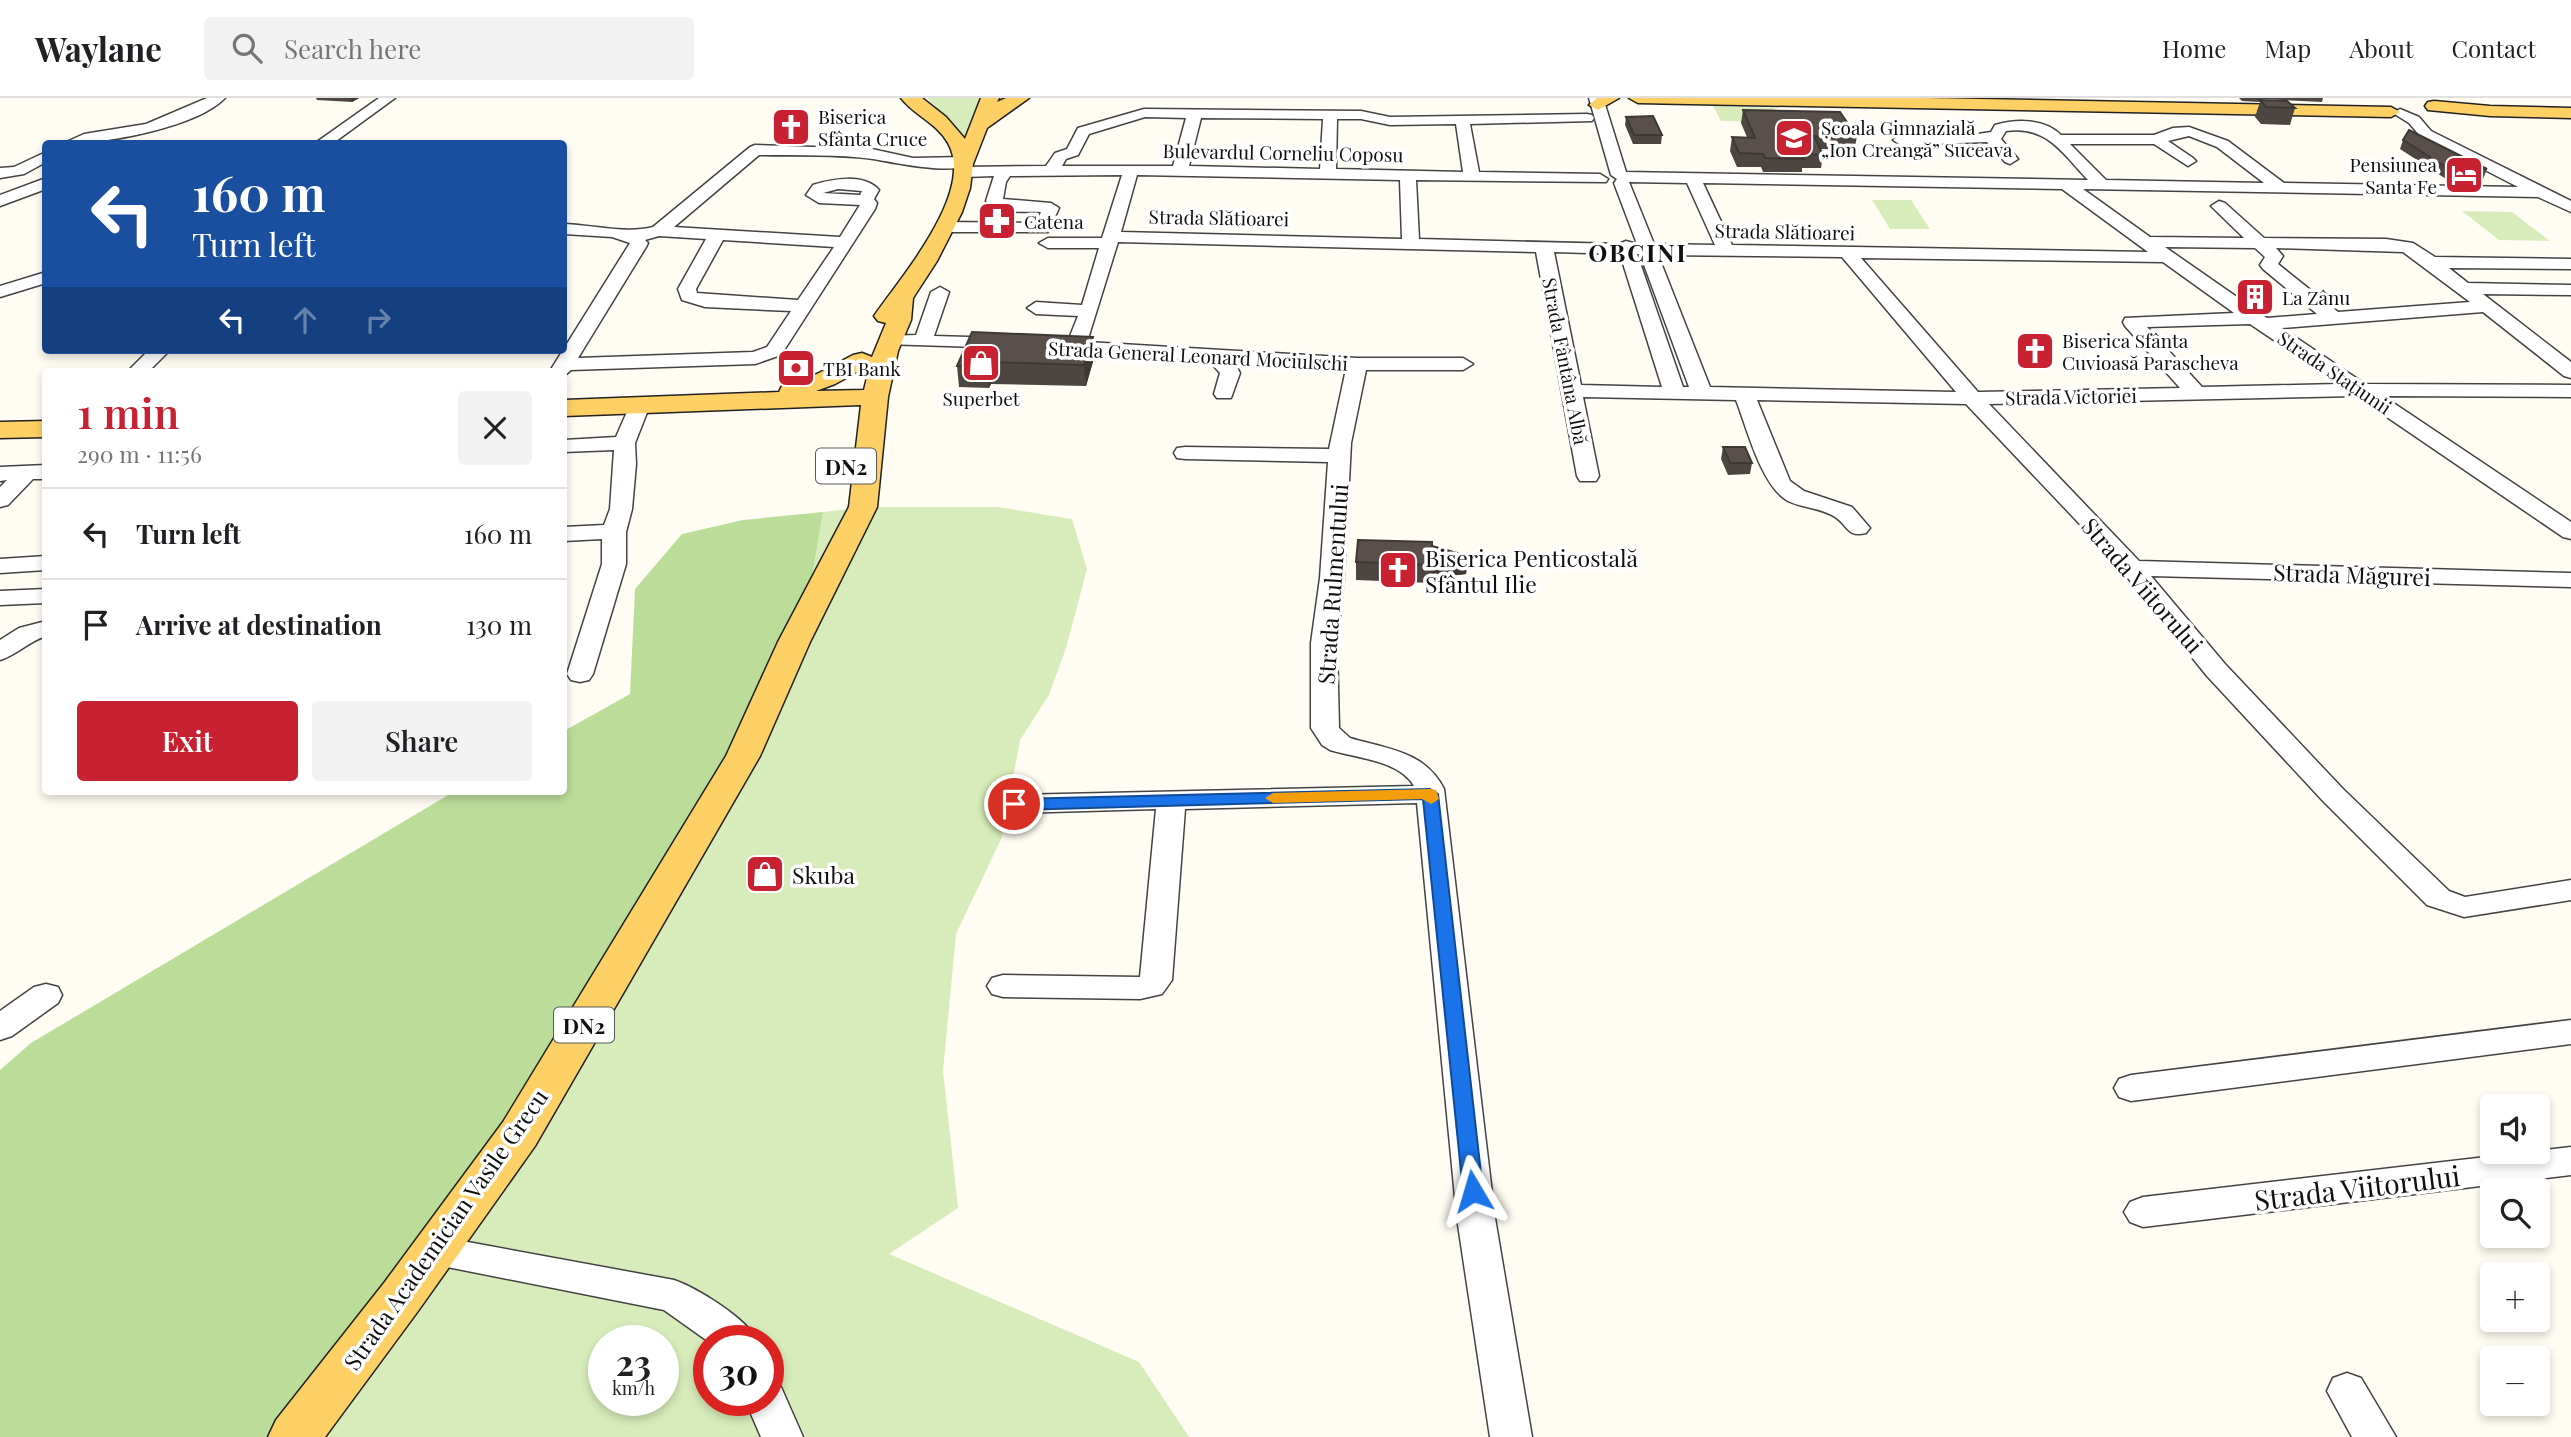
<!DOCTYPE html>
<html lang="en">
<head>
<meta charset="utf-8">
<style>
	:root { --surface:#fff; --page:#f2f2f2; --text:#202124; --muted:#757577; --line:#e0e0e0; --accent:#c72132 }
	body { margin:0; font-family:"Playfair Display",serif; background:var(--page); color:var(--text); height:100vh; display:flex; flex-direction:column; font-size:26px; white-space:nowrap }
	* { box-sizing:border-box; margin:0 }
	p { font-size:23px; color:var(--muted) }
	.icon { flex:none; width:38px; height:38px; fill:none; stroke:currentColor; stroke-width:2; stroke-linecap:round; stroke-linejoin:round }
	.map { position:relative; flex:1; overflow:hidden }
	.details { position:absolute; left:42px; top:270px; width:525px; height:427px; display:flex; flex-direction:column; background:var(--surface); border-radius:7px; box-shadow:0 4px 10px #0003 }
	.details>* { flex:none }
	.banner { position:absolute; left:42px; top:42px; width:525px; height:214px; border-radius:7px; box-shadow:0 4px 10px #0003; background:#1a4fa0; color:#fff; overflow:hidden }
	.controls { position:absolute; left:2480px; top:996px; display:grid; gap:14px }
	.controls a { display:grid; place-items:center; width:70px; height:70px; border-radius:7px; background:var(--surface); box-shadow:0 4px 10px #0003; font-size:35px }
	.speed { position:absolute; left:588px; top:1227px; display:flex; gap:14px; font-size:35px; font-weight:700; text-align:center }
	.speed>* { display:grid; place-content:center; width:91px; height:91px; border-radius:50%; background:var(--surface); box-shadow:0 4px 10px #0003; line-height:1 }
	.speed small { font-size:18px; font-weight:400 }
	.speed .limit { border:10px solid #d22; background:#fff; color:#111 }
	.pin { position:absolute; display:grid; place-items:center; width:60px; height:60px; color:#fff; margin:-30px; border:4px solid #fff; border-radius:50%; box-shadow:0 2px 7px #0007 }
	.me { position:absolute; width:77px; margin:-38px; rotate:353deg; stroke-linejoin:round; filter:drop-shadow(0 0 5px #0008) }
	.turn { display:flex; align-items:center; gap:24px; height:147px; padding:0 35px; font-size:32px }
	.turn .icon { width:91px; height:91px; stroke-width:2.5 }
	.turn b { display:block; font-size:49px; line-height:60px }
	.lanes { display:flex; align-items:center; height:66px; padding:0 35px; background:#0003; justify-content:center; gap:35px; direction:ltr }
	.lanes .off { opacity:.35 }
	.round { display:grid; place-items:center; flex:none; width:74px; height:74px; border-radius:7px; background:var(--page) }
	.headline { display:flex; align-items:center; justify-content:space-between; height:119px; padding:0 35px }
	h1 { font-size:42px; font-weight:600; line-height:52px; color:var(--accent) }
	.primary-button { display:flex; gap:14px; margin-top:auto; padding:14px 35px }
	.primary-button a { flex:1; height:80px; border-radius:7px; background:var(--accent); color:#fff; font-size:28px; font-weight:600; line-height:80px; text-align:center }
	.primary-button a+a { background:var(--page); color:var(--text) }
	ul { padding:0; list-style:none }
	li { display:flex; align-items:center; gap:21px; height:91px; padding:0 35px; border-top:2px solid var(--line) }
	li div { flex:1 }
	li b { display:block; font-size:26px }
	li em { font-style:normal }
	header { display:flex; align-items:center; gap:42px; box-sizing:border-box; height:98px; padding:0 35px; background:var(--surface); border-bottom:2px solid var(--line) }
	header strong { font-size:33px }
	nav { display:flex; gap:38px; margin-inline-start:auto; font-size:24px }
	.search { width:490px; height:63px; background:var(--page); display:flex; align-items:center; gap:18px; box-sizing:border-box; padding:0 24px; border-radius:7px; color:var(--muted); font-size:26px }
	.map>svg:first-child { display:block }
	.green { fill:#d7ecba; fill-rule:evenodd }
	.forest { fill:#bd9 }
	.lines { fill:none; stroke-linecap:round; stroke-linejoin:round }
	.minor-casing { stroke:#434343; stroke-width:3 }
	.major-casing { stroke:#212121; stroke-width:3 }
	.minor { fill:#fff; fill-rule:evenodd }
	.major { fill:#fdd065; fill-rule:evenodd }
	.wall { fill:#4d4541 }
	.shaded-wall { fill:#3e3835 }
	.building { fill:#59504c; stroke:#3e3835; stroke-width:2 }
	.route { fill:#1a73e8; stroke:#114b97; stroke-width:2 }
	.slow { fill:#f59e0b }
	.labels { text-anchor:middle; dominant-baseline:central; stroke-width:7; stroke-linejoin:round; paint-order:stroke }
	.far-poi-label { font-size:19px; fill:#101010; stroke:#fff; text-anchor:start }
	.far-street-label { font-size:19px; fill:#101010; stroke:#fff }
	.shield { fill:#fff; stroke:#585858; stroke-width:2 }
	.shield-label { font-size:21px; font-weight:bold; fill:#101010 }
	.poi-label { font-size:23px; fill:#101010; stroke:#fff; text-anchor:start }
	.street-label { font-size:23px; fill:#101010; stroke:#fff }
	.far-district-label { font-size:24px; font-weight:bold; letter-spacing:2px; fill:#101010; stroke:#fff }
	.near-street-label { font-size:28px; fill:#101010; stroke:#fff }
</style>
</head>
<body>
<header>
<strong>Waylane</strong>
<div class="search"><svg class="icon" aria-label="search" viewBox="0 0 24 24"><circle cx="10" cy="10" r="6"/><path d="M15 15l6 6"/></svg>Search here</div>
<nav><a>Home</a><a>Map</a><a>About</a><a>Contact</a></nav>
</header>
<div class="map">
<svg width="2571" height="1339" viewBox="0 0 2571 1339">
	<rect width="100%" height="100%" fill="#fffcf3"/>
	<path class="green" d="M927 0H985L969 44Z
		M1713 8 1774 10 1781 21 1769 24 1721 23Z
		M1872 102H1911L1930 131H1890Z
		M2462 113 2512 114 2550 143 2499 142Z
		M868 409H998L1072 421 1087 471 1066 550 1049 597 1020 642 1002 739 956 836 943 973 958 1110 889 1156 1139 1264 1189 1339H281L807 509 823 414ZM604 1242H663V1302H604ZM709 1242H768V1302H709Z"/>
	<path class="forest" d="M823 414 807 509 632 833 421 1150 281 1339H0V972L31 945 455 693H564V633L630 596 635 491 682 436 743 422Z"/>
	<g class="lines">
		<g class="minor-casing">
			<path id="minor" d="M207 0H225C196 30 103 46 62 46L84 36 146 26Z
				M379 0H395L332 46H314Z
				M1589 0H1603L1626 74 2088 82C2063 56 2047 27 2006 33L2001 41 2018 61 2010 66 2005 64 1987 44 1901 47 1893 42 1901 37H1971L1991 34 1995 27C2016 21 2044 20 2061 37H2154L2173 30 2189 29 2228 43 2284 85 2518 89 2421 39 2409 25 2393 15 2400 11 2419 19 2431 33 2571 103V114L2538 99 2083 91 2150 139 2244 140 2211 108 2219 103 2225 105 2264 140 2386 141 2413 145 2435 159 2571 161V171L2449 170 2468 185 2571 187V197L2483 196 2571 264V280L2564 278 2483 214 2282 230 2365 286 2571 287V299L2383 298 2571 424V441L2563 439 2356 298 1989 306 2139 463 2571 475V489L2151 478 2225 566 2343 691 2449 793 2465 799 2571 782V802L2464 819 2427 807 2323 703 2207 578 2111 459 1966 306 1757 302 1790 383 1804 393 1852 409 1870 430 1866 435C1847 440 1848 427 1835 419 1822 410 1802 410 1788 403 1761 388 1747 330 1736 302L1583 299 1599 378 1596 383H1580L1577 378 1536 154 1118 144 1087 244 1357 260H1463L1473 266 1463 272H1366L1351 345 1344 480 1337 545 1339 630 1350 640C1387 651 1425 653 1444 691L1495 1120 1532 1339H1490L1457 1120 1417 705 1185 711 1172 882 1162 896 1140 901 1003 899 992 896 987 888 992 880 1003 877 1140 879 1156 711 1014 715 1004 712 1000 706 1004 700 1014 697 1414 688C1399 662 1356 660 1330 652L1322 647 1311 630V545L1320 480 1328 364 1185 361 1177 360 1174 355 1177 350 1185 349 1329 351 1346 271 1234 264 1240 275 1231 300H1217L1214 296 1220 275 1209 263 1051 252 1048 248 1051 244 1068 243 1078 218 1036 216 1027 210 1036 204 1082 207 1099 150H1048L1039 145 1048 140H1102L1122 77 1010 78 1006 84 1003 101 1051 105 1059 110 1048 134H944L936 129 944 124 1036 125 1041 114C1023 113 998 117 986 103L994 78 965 79 957 74 965 69 1046 68 1055 55 1067 51 1078 30 1144 11 1361 13 1390 19 1587 16 1592 17 1594 20 1592 23 1470 26 1479 74 1600 76 1608 81 1606 84 1416 82 1419 141 1619 146 1626 143 1637 146 1614 85 1617 81 1611 77ZM1145 19 1186 20 1173 68H1062L1066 61 1078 57 1089 36ZM1201 20 1323 21 1320 71 1189 68ZM1337 21H1361L1390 27 1456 26 1463 74 1336 71ZM2189 38 2217 49 2264 85 2106 82 2070 46H2154L2188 68 2196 63 2193 60 2168 43ZM1137 77 1400 82 1402 141 1121 134ZM1629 84 1687 85 1715 147 1654 146ZM1703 85 2062 91 2148 154 1732 147ZM2165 149 2255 150 2265 159 2260 167 2263 171 2317 216 2267 220ZM2276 150 2403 154 2470 204 2338 214 2278 166 2283 158ZM1554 154 1620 156 1662 289 1581 287ZM1637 156H1640L1689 289H1683ZM1658 157 1842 159 1956 294 1710 289ZM1861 160 2163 164 2234 215 2125 220 2123 224 2125 228 2180 290 1978 294ZM2250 226 2339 286 2202 289 2147 229Z
				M755 47 872 51 913 60 965 59 973 64C957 79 893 64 873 61 836 56 796 58 759 57L674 129 840 139 860 107 819 105 806 97 813 87C832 81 864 75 879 92L874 101 877 105 875 111 781 257 755 266 571 272 564 278V273H550L630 145 612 139 564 136V126C593 127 625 136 653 129L750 49ZM838 91 862 93 860 97 823 95ZM659 138 706 141 678 191 682 202 705 209 791 213 767 249 753 254 578 260 646 149 648 145 645 142ZM723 142 834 149 798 202 697 195 696 191Z
				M46 54V64L24 76 0 80V70L14 69Z
				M46 80V91L0 108V97Z
				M46 174V185L0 199V188Z
				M940 189 949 194 934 238 1003 240 1010 242 1013 246 1010 250 884 246 881 242 884 238 916 237 931 194Z
				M149 252H170L149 273H128Z
				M640 301 647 303 650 307 635 345 636 366 632 411 626 434V466L593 576 589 582 580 584 571 582 567 576 602 466V441L564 443V429L604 427 610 411 614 352 564 354V342L616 339 630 307 633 303Z
				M46 367V381H33L8 407 0 409V389L7 382 0 383V369Z
				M46 458V472L0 475V461Z
				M46 491V505L0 507V493Z
				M46 523V538C29 543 17 557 0 562V542L19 530Z
				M46 886 58 889 62 897 58 905 12 938 0 942V913L34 889Z
				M2571 922V946L2131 1003 2119 999 2114 990 2119 981 2131 977Z
				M2571 1049V1077L2143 1129 2130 1124 2124 1114 2130 1104 2143 1099Z
				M435 1138 674 1182C697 1190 746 1220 757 1242L709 1244 664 1212 422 1164 416 1153 422 1142Z
				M2347 1275 2361 1280 2396 1339H2352L2327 1293 2333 1280Z
				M768 1285 781 1289 803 1339H761L745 1302H768Z"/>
		</g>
		<g class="major-casing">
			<path id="major" d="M901 0H922L946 19 965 41 981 0H999L997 4 1006 0H1029L987 30 973 66 970 90 962 114 937 163 913 200 911 222 898 253 888 299 877 409 810 544 760 658 535 1048 418 1213 325 1339H268L276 1322 384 1185 503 1024 726 658 778 544 849 409 861 307 564 318V302L779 294 782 288 817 276 853 257 862 255 872 259 886 225 878 223 874 218C900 180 976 94 948 45 937 25 914 17 901 0ZM870 267 864 292 816 293 835 286Z
				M1597 0H1619L1598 12 1589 7Z
				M1629 0H1927L2391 9 2400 14 2391 19 1638 5Z
				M2434 3 2490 8 2571 10V20L2490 18 2428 12 2425 8 2428 4Z
				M46 323V339L0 340V324Z"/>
		</g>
		<use href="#minor" class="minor"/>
		<use href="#major" class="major"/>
	</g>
	<path class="wall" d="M316 0H359L352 4 317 2Z
		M2239 0H2323L2322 4 2263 1V2L2295 10 2290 27 2261 26 2255 19 2260 4 2242 3Z
		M1743 12 1857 39 1854 52 1820 51 1823 57 1821 70H1802V74H1763L1761 69H1737L1730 53 1732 39H1747L1741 25Z
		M1626 19 1662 37 1661 46H1633L1625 27Z
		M2403 42 2487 71 2483 81H2446L2400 51Z
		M1093 239 1094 260 1086 288 991 286 989 290 959 289 957 268Z
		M1723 349 1752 365 1750 376 1728 377 1721 361Z
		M1432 448 1468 458 1466 476 1431 480V485L1356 482V464Z"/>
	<path class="shaded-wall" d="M351 0H359L352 4Z
		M1093 239 1094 260 1086 288 1084 267Z
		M989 264 991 286 989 290 987 268Z
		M1468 458 1466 476 1431 480V485L1432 462Z"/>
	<path class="building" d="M2260 2 2287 3 2295 10 2266 9Z
		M1743 12 1840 14 1857 39 1814 38 1823 57 1802 56 1804 61 1765 60 1763 56 1739 55 1732 39 1755 40Z
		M1653 18 1662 37H1634L1626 19Z
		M2409 32 2487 71H2449L2403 42Z
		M972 234 1093 239 1084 267 989 264 987 268H957Z
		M1723 349H1745L1752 365H1730Z
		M1358 442 1432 444V448L1468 458 1432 462V467L1356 464Z"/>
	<path class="route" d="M1430 691 1438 696 1483 1093 1480 1099 1473 1101 1466 1099 1463 1093 1423 701 1014 712 1006 706 1014 701Z"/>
	<path class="slow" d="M1430 691 1436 692 1439 701 1431 706 1422 701 1273 705 1265 700 1273 695Z"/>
	<defs>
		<g id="church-square" transform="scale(2.0125)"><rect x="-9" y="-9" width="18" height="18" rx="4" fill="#c72132" stroke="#fff"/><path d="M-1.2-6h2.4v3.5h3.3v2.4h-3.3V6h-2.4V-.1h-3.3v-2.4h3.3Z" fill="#fff"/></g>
		<g id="school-square" transform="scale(2.0125)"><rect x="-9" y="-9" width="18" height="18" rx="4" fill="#c72132" stroke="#fff"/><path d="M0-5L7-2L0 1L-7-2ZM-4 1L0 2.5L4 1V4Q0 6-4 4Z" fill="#fff"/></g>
		<g id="hotel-square" transform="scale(2.0125)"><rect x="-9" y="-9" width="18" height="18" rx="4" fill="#c72132" stroke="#fff"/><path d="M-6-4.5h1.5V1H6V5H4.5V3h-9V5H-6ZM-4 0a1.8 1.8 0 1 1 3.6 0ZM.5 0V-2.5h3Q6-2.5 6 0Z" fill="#fff"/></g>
		<g id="pharmacy-square" transform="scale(2.0125)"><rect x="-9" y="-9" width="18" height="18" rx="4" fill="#c72132" stroke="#fff"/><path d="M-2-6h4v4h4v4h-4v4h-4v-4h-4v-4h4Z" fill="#fff"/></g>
		<g id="building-square" transform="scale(2.0125)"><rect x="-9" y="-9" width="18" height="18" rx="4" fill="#c72132" stroke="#fff"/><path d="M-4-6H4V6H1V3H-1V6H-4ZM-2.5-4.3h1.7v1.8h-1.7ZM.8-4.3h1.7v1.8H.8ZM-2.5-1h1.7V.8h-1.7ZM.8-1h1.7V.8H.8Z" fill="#fff"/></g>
		<g id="shop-square" transform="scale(2.0125)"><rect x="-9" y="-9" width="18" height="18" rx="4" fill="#c72132" stroke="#fff"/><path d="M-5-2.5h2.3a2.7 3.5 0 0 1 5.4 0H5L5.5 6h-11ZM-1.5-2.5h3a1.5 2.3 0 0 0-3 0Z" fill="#fff"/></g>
		<g id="bank-square" transform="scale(2.0125)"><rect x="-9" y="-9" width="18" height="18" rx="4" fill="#c72132" stroke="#fff"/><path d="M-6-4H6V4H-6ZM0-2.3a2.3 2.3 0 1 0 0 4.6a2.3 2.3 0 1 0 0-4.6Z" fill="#fff"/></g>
	</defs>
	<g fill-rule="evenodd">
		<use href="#church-square" x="791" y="29"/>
		<use href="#school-square" x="1794" y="40"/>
		<use href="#hotel-square" x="2464" y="77"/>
		<use href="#pharmacy-square" x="997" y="123"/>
		<use href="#building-square" x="2255" y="199"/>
		<use href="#church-square" x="2035" y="253"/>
		<use href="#shop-square" x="981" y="265"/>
		<use href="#bank-square" x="796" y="270"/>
		<use href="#church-square" x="1398" y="472"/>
		<use href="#shop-square" x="765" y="776"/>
	</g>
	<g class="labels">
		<g class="far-poi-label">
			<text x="818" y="18">Biserica<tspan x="818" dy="22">Sfânta Cruce</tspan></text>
			<text x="1821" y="29">Școala Gimnazială<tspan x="1821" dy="22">„Ion Creangă” Suceava</tspan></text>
			<text x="2437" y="66" text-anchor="end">Pensiunea<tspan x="2437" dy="22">Santa Fe</tspan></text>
			<text x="1024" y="123">Catena</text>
			<text x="2282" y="199">La Zânu</text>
			<text x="2062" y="242">Biserica Sfânta<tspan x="2062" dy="22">Cuvioasă Parascheva</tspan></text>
			<text x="823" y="270">TBI Bank</text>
			<text x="981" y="300" text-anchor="middle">Superbet</text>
		</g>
		<g class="far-street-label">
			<text transform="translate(1283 54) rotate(1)">Bulevardul Corneliu Coposu</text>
			<text transform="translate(1219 119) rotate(1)">Strada Slătioarei</text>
			<text transform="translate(1785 133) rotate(1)">Strada Slătioarei</text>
			<text transform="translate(1198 257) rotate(3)">Strada General Leonard Mociulschi</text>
			<text transform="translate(1566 263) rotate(79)">Strada Fântâna Albă</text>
			<text transform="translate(2335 274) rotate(34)">Strada Stațiunii</text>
			<text transform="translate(2071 298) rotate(-1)">Strada Victoriei</text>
		</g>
		<g class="shield">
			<rect x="816" y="350.5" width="60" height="35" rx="5"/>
			<rect x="554" y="909.5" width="60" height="35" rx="5"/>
		</g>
		<g class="shield-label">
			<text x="846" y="368">DN2</text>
			<text x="584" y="927">DN2</text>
		</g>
		<g class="poi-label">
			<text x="1425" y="459">Biserica Penticostală<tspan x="1425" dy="26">Sfântul Ilie</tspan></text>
			<text x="792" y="776">Skuba</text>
		</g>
		<g class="street-label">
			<text transform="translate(2352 476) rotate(2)">Strada Măgurei</text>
			<text transform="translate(1332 486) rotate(-86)">Strada Rulmentului</text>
			<text transform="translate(2143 487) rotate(49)">Strada Viitorului</text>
			<text transform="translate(445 1131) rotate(-55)">Strada Academician Vasile Grecu</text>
		</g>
		<g class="far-district-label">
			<text x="1638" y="154">OBCINI</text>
		</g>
		<g class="near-street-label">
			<text transform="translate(2357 1089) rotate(-7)">Strada Viitorului</text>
		</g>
	</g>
</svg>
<div class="controls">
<a><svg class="icon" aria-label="sound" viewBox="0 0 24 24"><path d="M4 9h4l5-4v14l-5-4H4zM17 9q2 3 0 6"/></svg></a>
<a><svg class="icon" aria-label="search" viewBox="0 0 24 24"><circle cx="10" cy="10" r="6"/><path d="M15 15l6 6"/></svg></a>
<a>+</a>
<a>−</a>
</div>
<div class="speed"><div>23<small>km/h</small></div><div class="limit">30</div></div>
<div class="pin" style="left:1014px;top:706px;background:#d93025"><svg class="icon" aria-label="arrive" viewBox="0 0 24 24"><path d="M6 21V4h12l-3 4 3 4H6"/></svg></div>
<svg class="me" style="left:1473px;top:1093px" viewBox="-20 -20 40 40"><path d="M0-17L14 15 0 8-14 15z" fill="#1a73e8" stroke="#fff" stroke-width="4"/></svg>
<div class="banner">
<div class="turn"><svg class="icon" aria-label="left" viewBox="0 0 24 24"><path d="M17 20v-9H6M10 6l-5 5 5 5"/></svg><div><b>160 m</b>Turn left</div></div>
<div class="lanes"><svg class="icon" aria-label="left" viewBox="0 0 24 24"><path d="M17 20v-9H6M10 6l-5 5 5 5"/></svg><svg class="icon off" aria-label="ahead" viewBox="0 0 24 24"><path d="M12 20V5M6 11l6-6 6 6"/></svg><svg class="icon off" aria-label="right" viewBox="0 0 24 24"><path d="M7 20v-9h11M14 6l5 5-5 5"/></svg></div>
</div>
<section class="details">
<div class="headline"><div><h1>1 min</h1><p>290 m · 11:56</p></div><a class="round"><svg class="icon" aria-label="close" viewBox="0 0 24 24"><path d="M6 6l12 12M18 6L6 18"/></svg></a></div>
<ul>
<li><svg class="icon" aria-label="left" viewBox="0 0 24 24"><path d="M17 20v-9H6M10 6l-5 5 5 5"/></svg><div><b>Turn left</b></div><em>160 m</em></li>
<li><svg class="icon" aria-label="arrive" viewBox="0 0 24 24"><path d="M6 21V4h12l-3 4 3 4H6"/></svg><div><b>Arrive at destination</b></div><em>130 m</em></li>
</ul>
<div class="primary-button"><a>Exit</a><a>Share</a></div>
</section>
</div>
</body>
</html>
